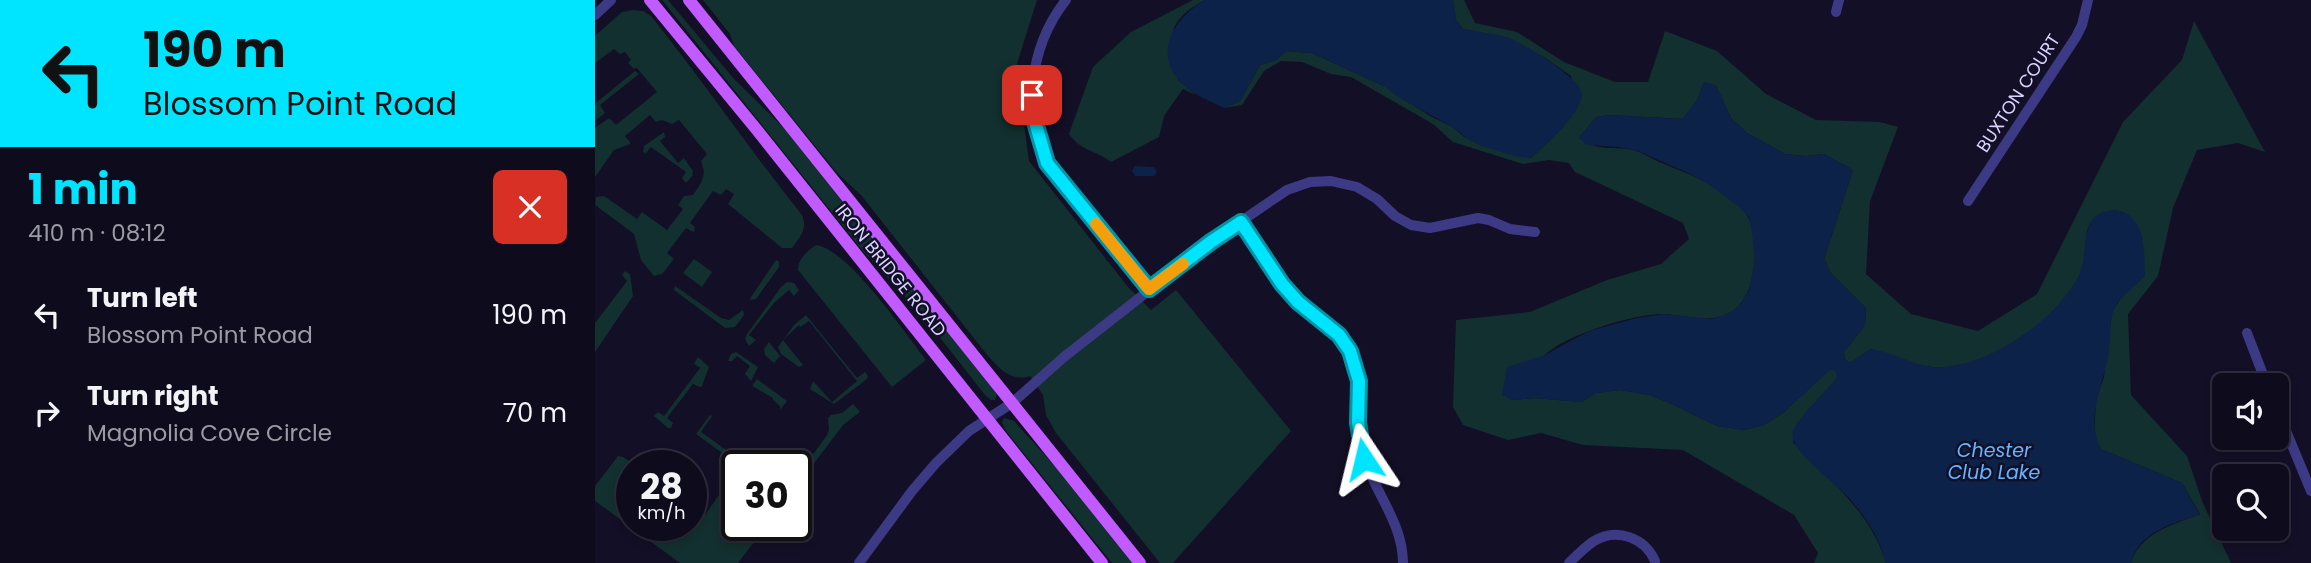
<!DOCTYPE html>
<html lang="en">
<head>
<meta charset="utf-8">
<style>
	:root { --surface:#0e0b1c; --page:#1c1929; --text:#f1f3f6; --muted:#9b9ba3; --line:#2e2b3b; --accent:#00e5ff }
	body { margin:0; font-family:Poppins,sans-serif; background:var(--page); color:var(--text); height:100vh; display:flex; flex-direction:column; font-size:26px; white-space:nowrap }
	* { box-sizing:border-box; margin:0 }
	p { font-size:23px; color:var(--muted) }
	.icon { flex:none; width:38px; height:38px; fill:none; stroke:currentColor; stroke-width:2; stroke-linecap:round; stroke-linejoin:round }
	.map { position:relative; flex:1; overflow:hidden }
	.sheet { display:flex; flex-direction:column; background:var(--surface); width:595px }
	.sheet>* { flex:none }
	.banner { background:#00e5ff; color:#111; overflow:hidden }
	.buttons { position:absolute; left:1617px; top:373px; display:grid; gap:14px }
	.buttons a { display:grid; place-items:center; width:77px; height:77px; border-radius:10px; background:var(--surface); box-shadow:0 4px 10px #0003,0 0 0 2px var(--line); font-size:35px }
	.speed { position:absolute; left:21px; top:450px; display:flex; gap:14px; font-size:35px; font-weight:700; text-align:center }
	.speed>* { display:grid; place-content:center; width:91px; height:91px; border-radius:50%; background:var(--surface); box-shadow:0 4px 10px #0003,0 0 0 2px var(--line); line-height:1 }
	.speed small { font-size:18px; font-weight:400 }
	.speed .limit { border:4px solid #111; border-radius:10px; background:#fff; color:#111 }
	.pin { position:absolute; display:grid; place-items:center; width:60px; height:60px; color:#fff; margin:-30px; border-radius:14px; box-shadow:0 4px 10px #0006 }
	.me { position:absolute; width:77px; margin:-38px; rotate:350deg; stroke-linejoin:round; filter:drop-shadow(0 0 5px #0008) }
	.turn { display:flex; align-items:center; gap:24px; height:147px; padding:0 28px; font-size:32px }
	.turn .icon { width:91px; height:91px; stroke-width:2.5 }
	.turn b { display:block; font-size:49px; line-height:60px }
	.round { display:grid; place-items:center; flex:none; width:74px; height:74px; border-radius:10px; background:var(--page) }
	.overview { display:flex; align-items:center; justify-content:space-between; height:119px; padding:0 28px }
	h1 { font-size:42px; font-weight:700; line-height:52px; color:var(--accent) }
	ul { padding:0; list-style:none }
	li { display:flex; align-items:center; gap:21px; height:98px; padding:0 28px }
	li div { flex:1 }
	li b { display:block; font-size:26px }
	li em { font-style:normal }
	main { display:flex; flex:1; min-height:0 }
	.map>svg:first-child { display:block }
	.green { fill:#12302f }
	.water { fill:#0c2248 }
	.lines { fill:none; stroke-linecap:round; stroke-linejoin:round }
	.minor { stroke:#3d3a85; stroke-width:10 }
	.major { stroke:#c25bff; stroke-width:12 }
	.route-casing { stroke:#0095a6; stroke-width:18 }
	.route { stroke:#00e5ff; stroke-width:12 }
	.slow { stroke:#f59e0b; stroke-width:12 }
	.labels { text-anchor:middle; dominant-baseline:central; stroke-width:5; stroke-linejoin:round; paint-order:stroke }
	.street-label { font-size:18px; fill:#d9d4ff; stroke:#130f26 }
	.water-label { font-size:19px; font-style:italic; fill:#62b6ff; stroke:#130f26 }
</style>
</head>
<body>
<main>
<section class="sheet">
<div class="banner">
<div class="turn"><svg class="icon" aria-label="left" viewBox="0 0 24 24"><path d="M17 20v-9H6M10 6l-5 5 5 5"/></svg><div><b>190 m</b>Blossom Point Road</div></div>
</div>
<div class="overview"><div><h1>1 min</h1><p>410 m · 08:12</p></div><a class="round" style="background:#d93025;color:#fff"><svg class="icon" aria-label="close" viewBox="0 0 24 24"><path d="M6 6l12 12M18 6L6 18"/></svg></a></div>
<ul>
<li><svg class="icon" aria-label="left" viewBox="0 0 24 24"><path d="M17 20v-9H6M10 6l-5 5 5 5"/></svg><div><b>Turn left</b><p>Blossom Point Road</p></div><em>190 m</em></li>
<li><svg class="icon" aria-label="right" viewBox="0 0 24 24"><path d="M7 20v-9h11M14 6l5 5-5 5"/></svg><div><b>Turn right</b><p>Magnolia Cove Circle</p></div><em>70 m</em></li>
</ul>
</section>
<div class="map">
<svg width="1716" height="563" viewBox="0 0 1716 563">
	<rect width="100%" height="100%" fill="#130f26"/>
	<path class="green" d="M67 0H73L139 79 202 141 402 394 400 400H396L390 395 332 321 268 251Z
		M108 0H442L421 67 434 161 533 287 556 310 581 290 696 431 578 563H565L461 433 451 415 448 395 435 376C416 382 405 369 393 356L266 195 242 173 139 46 135 34Z
		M598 0H610C568 22 575 40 583 80L601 95 588 89 569 116 564 137 516 162C499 149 487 152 474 134L498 67 536 32Z
		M858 0H869L880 23 922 32 969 62 1020 82H1053L1070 31 1122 51 1171 94 1221 120 1285 122 1303 127 1275 201 1271 274 1316 314 1383 331 1442 294 1528 122 1587 60 1599 21 1670 152 1643 143 1602 150 1578 208 1563 276 1533 314 1536 395 1592 456 1607 501 1636 563H1537L1536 561C1549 531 1578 525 1605 514L1587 483 1506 449 1499 436 1501 400 1509 377 1517 312 1527 297 1550 275 1521 210C1476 219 1500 244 1484 277 1460 321 1391 371 1338 367 1318 365 1295 355 1276 349L1255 363 1250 359 1249 352 1270 325 1271 308 1235 272 1229 259 1258 170 1229 154 1210 156 1190 154 1152 133 1136 118 1121 86 1109 82 1102 100 1088 119 1014 115 1001 117 984 138C990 141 998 146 1004 147 1016 149 1028 147 1041 151 1048 153 1054 157 1060 160 1078 168 1096 174 1114 184 1126 192 1148 205 1154 219 1165 243 1162 297 1136 312 1115 325 1091 315 1068 314 1038 314 969 335 949 356 937 369 927 386 917 400L940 398 986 402 1001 393 1026 390 1054 395 1075 403 1122 426 1149 430 1169 425 1189 412 1235 369 1241 371 1243 377 1204 422 1198 442C1234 481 1275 510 1291 563H1219L1223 553 1199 515 1088 450 988 445 946 433 913 440 868 425 858 407 861 320 935 312 1012 280 1066 264 1094 239 1088 223 980 172 974 163 954 160 928 164 858 142 838 124 756 77 736 74 707 62 686 61 669 71 647 105 629 108 645 101 665 65 681 60 691 51 717 53 791 87 835 116 858 127 869 137 936 158 954 141 979 112 976 76 952 59 914 38 868 29 861 20Z
		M38 10 48 11 56 16C108 81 155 150 207 215 213 229 205 237 197 248H187L133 204 139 194 131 189 126 195 118 191 95 223 100 227 99 232 91 228 72 253 79 259 67 274 59 276 46 260 39 234 0 205 1 197 9 196 42 219 47 212 72 230 88 209 83 205 89 196 98 195C107 182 112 176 106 161L112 154 84 120 77 124 67 120 61 122 55 115 30 136 35 142V144L19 150 0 177V128L14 118 21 125 62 92 42 68 39 69 33 63 36 60 30 52 25 54 19 49 0 63V36L27 12Z
		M40 71 44 74 5 105 10 113 0 121V106L2 102Z
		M69 132 70 137 65 141 83 163 89 158 98 171 97 176 91 183 87 178 91 172 56 147 51 153 48 152 49 146Z
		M221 245C254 250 309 332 331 360L297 387 203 270C203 259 212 251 221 245Z
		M99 259 117 272 107 287 88 273Z
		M181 260 184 262V267L161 299 154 300Z
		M30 271 35 274 38 296 0 352V323L32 281 27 275Z
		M192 282 199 283 204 290 199 296 194 290 179 303 154 335 161 340 154 346 150 339 152 334 186 287Z
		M80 286 126 318 134 320 148 310 149 315 140 327 130 328 79 290Z
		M211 315 262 378 270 372 273 376 272 379 239 404 215 389 218 381 237 402 262 381 214 321 205 327 204 325 188 340 208 365 204 367 186 354 183 347 199 325Z
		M174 342 185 356 179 363 170 355 169 349Z
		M141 352 163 367 156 381 150 374 155 366 142 356 137 361H133L136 354Z
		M103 357 114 367 107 386 105 387 98 384 72 418 78 423 76 428H73L59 416 63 412 69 416 105 368 99 364Z
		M162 379 192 401 185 410V406L178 400V398L157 386Z
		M258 404 265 412 248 425 201 487V478L232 435 234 430 233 418 236 415 247 413Z
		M115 415 117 416 106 432 137 454 141 449 159 465H144L101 434Z
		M409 418 419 421 477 485 540 563H517L411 431 407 422Z
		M23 456 28 457 40 465 37 466V525H96V505L110 515 133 482 142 488V525H172L143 563H85L0 501V486Z"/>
	<path class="water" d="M610 0H858L861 20 868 29C882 32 898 33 911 37 927 42 988 79 987 95 986 114 950 146 936 158L919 156 887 146 874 140 858 127 801 96 791 87 717 53 691 51 681 60 665 65 645 101 629 108C613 100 593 93 582 78 559 48 582 16 610 0Z
		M1109 82 1121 86 1136 118 1152 133 1190 154 1210 156 1229 154 1258 170 1229 259 1235 272 1271 308 1270 325 1249 352 1250 359 1255 363 1276 349C1297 352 1316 364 1337 367 1387 372 1464 319 1484 275 1493 257 1486 229 1501 216 1507 211 1518 209 1526 211 1552 221 1549 252 1550 276 1540 287 1523 297 1518 312 1514 323 1516 338 1514 350 1510 383 1489 417 1506 449L1587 483 1605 515C1581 521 1540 534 1537 563H1291C1285 539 1271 517 1254 498 1243 485 1191 449 1198 431 1204 416 1232 391 1242 377L1241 372 1236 369 1189 412 1169 425 1149 430 1122 426 1075 403 1054 395 1026 390 1001 393 986 402 940 398 917 400 907 395 912 367 950 355 994 331 1042 318 1068 314 1117 319 1136 312 1146 304 1154 290 1160 261 1157 232 1154 217 1144 207 1115 185 1091 172 1043 151 1023 147 992 145 984 138 1001 117 1014 115 1087 119 1102 100Z
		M540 166 559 167 562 172 559 176H540L537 171Z"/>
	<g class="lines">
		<path class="minor" d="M471 0C434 47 424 120 458 171L554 289
			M1241 12 1244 0
			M0 15 16 0
			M1373 201 1481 37 1487 25 1493 0
			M646 222C663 250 679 278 702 301 719 318 740 327 753 348 773 378 758 415 766 448 776 488 808 521 808 563
			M1652 333 1672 385
			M1682 409 1716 491
			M264 563 317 491 341 463 374 431 417 403 469 357 617 241 692 190 715 182 736 181 762 187 782 199 800 216 816 225 835 228 883 218 894 220 915 229 940 232
			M974 563C982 555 990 547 999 541 1022 527 1050 538 1060 561"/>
		<path class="major" d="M55 0 162 130 507 563
			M94 0 545 563"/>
	</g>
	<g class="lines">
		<g class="route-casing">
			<path id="route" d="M437 95 440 122 452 163 554 289 617 241 646 222 687 284 703 302 744 335 755 351 764 381 763 423 769 459"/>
		</g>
		<use href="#route" class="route"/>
		<path class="slow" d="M501 224 554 289 588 264"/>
	</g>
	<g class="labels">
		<g class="street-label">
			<text transform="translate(1423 93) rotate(-57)">BUXTON COURT</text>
			<text transform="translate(296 270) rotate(51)">IRON BRIDGE ROAD</text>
		</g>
		<g class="water-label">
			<text x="1399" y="450">Chester<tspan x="1399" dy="22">Club Lake</tspan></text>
		</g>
	</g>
</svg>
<div class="buttons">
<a><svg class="icon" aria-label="sound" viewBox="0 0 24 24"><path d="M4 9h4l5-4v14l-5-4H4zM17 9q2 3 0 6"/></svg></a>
<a><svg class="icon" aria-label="search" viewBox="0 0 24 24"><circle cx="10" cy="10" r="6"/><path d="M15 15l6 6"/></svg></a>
</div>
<div class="speed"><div>28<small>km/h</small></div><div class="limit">30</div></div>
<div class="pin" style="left:437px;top:95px;background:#d93025"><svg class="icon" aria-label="arrive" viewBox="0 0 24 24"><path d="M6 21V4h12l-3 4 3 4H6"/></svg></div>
<svg class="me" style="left:769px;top:459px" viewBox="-20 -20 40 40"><path d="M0-17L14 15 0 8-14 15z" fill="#00e5ff" stroke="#fff" stroke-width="4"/></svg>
</div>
</main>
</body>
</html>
